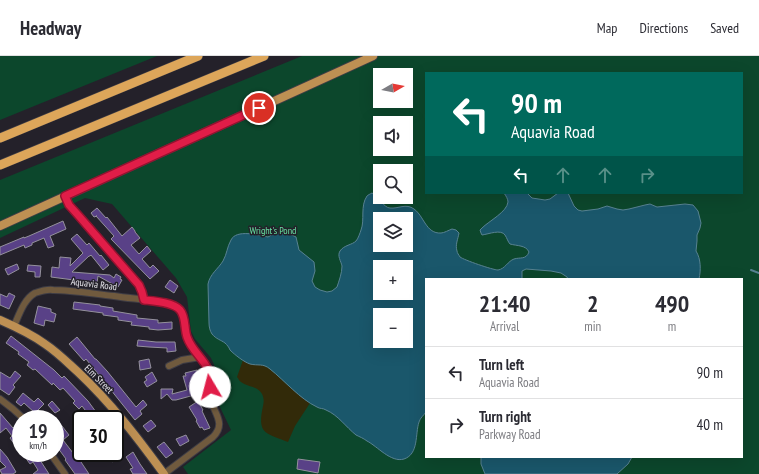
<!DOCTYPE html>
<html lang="en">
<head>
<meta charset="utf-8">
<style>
	:root { --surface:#fff; --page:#f2f2f3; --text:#2b2b33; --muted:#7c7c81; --line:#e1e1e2 }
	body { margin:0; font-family:"PT Sans Narrow",sans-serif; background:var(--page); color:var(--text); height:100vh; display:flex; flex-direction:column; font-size:15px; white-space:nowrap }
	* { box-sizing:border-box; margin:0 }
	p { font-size:13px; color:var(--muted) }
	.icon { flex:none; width:22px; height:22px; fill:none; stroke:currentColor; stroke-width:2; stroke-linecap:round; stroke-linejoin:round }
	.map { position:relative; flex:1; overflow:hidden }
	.drawer { position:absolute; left:425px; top:222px; width:318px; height:180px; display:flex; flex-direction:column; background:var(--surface); border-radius:0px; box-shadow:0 4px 16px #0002 }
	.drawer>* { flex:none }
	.banner { position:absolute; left:425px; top:16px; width:318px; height:122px; border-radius:0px; box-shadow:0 4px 16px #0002; background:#00695c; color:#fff; overflow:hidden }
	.needle { width:26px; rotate:81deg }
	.controls { position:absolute; left:373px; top:12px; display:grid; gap:8px }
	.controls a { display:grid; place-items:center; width:40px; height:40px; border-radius:0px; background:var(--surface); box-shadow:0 4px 16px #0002; font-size:20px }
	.speed { position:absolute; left:12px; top:354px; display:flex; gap:8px; font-size:20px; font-weight:700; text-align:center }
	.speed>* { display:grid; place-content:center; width:52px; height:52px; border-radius:50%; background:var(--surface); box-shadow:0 4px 16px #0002; line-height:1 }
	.speed small { font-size:10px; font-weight:400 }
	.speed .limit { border:2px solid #111; border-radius:6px; background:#fff; color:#111 }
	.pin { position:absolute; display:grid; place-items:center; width:34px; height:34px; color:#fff; margin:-17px; border:2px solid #fff; border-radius:50%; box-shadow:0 1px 4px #0007 }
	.me { position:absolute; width:44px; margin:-22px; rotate:352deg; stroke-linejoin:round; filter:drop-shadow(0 0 3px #0008) }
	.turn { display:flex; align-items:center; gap:14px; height:84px; padding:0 20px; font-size:18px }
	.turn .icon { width:52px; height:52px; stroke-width:2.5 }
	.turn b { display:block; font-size:28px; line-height:34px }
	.lanes { display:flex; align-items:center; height:38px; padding:0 20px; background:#0003; justify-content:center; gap:20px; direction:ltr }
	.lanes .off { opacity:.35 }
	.eta { display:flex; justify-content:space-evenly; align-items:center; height:68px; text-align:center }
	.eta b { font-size:24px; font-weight:700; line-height:28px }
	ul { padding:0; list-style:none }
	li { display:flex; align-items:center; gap:12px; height:52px; padding:0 20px; border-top:1px solid var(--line) }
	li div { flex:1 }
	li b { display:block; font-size:15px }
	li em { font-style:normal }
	header { display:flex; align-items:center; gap:24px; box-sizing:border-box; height:56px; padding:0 20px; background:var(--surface); border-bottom:1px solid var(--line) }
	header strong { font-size:19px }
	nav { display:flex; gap:22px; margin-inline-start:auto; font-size:14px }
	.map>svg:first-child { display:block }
	.green { fill:#0c472c; fill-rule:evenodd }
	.sand { fill:#322a09 }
	.water { fill:#1a576b; stroke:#588292; fill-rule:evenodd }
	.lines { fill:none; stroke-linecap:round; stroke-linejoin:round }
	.stream { stroke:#588292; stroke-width:2 }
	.building { fill:#594187; stroke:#94919c }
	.minor-casing { stroke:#3f3d45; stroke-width:8 }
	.major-casing { stroke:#3f3d45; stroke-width:10 }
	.highway-casing { stroke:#3f3d45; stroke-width:10 }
	.minor { stroke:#705a3e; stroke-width:6 }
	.major { stroke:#be9053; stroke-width:8 }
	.highway { stroke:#dda65a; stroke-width:9 }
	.route-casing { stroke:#92132f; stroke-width:10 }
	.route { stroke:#e11d48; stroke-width:7 }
	.labels { text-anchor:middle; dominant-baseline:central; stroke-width:3; stroke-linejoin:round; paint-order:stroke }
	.park-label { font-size:10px; fill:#68e3a3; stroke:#24212a }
	.street-label { font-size:10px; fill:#e7e6ec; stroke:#24212a }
</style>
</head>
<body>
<header>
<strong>Headway</strong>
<nav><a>Map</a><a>Directions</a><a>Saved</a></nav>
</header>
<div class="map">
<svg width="759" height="418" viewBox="0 0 759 418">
	<rect width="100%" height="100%" fill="#24212a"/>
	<path class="green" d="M0 0H157L0 64Z
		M302 0H759V418H188L183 411 231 374 217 345 215 337 217 319 215 311 211 302 195 283 191 275 187 241 176 222 112 148 85 142 0 182V124ZM426 17H742V137H426ZM380 19H406V45H380ZM380 67H406V93H380ZM380 115H406V141H380ZM380 163H406V189H380ZM380 211H406V237H380ZM426 223H742V401H426ZM380 259H406V285H380Z"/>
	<path class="sand" d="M243 304 250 308H260L269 312 291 332 310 347 295 370 288 386C265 377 257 378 263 350 264 346 264 342 262 338 258 330 247 331 241 326 239 325 239 323 237 321Z"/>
	<path class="water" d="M372 137C378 140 384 152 390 152 398 153 406 147 414 153 424 160 426 178 441 177 444 177 449 174 452 173L456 174 459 177C458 183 455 189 457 195 457 197 459 199 460 201 464 204 493 214 498 214 505 213 508 205 514 203 520 201 526 204 529 196 526 189 517 190 510 188 508 186 507 182 505 179 501 173 489 178 482 179L481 177 480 174 482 172C489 165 507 156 508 146 508 143 506 140 504 137H527L532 142 545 144 550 143 558 137H568L574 150 578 154 582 155 598 153 607 150 617 153 623 154 629 153 645 149 650 148 657 151 685 148 693 149 698 155 701 167 700 172 697 179V185L696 195C701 203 701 214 699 223H568L567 221 561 217 551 215 526 213 522 215V223H426V356C424 359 420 362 419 366 415 378 419 398 404 403 391 407 377 390 367 385 363 382 360 381 356 379 346 371 338 359 326 354 323 352 320 353 317 351 300 343 285 325 270 313 263 307 258 310 250 308 244 306 235 299 230 294 229 291 227 289 225 287 221 284 216 283 212 278 210 275 209 271 209 267L208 228C210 218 218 213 223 205 227 198 227 191 231 184 236 173 259 179 268 181 277 175 287 176 296 181L299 194 314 206 315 215 312 225 315 231 320 234 327 236 332 235 337 231C339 225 342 217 342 210 341 205 337 200 340 195 344 189 352 189 356 185 358 183 360 177 361 174 365 164 360 150 367 140 368 139 370 138 372 137ZM380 163H406V189H380ZM380 211H406V237H380ZM380 259H406V285H380Z
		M481 401H632L628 408 617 418H485L481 408Z"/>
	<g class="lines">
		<path class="stream" d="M751 214 759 217"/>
	</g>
	<path class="building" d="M97 152 106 162 107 161 122 180 132 171 135 175V176L140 182 131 189 139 198 147 190 151 195 142 203 150 212 153 209 159 215 150 223 111 183 114 180 96 160H97L94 161 91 157Z
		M63 165 66 173 50 180 54 190 48 192 44 182 32 187V189L25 192 24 189 0 199V191L24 181V182L29 180Z
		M77 178 87 189 89 187 100 200 101 199 109 209 103 214 91 199 90 200H89L72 216 110 219 114 222 116 218 121 221 120 223 122 224 118 231 98 220 97 227 51 221 52 211 59 212 60 201 71 202 70 210 83 197 71 183Z
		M17 208 19 213 8 219 5 213Z
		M28 209 41 210 40 221H35V216L27 215Z
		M170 224 178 230 174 237 165 231Z
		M9 237 15 240 9 253 0 249V238L7 241Z
		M74 246 100 249V250L113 252V255L137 259V262L158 264V267L172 266V273L158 274 149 273V271L131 269 132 266 118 264V261L103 259V257L73 253Z
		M38 250 51 253V256L56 258 54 266 45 264 44 270 34 267Z
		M11 280 54 314 62 322 64 320 88 345 96 356 94 357 98 363H92L82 350 79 353 73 347 75 345 63 332 60 334 53 327 52 329 35 313 33 314 27 309 29 306 18 298 19 296 6 287Z
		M77 281 95 303H96L107 315 136 351 143 344 147 349 140 355 142 358 135 364 86 303 84 305 69 288Z
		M138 284 156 286H175L176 295 167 296V292L149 291 137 290Z
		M149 303 151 312 140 314 139 305Z
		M197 314 199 322 196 323 198 333H197L198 338 176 344H172L167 338 161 343V333H173L172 338 187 334 183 320H186L185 317Z
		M15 315 21 320 13 329 15 331 9 339 0 333V316L10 322Z
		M152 316 157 325 147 331 144 326 147 324 145 321Z
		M23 337 34 346 38 342 44 348 35 357 24 347 21 350 16 346Z
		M52 345 60 354 55 357 48 349Z
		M198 345 203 354 202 355 210 372 204 374 202 371 200 372 196 365 197 364 189 351Z
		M0 357 13 372 15 370 21 378V389L17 392 10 382 12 380 6 372 0 377Z
		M55 361 69 379 63 384 73 397 77 394 82 401 79 403 89 418H75L65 404 66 403 55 388Z
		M151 364 156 370 148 376 143 370Z
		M186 379 189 385 180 390 176 383Z
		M164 386 173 397 166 402 157 391Z
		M115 388 123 398 112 406 107 401 112 397H115Z
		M0 393 7 401 16 416 13 418H2L0 414 6 411 0 405Z
		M133 396 140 408 147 418H133L130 413 133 412 126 401Z
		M31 397H44L38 401 49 418H33L38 414 33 406 30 408 25 401Z
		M298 403 320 406 318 417 297 413Z"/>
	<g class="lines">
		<g class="minor-casing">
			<path id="minor" d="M65 141 69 149 139 229 142 236 144 244
				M14 270C19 259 24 243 35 237 41 235 47 233 53 234 73 234 94 238 114 240 131 243 150 243 168 248 172 249 176 250 179 253 186 260 184 273 187 282 192 294 204 303 209 315 212 323 209 331 210 339 211 355 228 366 213 381L164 418
				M169 310 182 304 200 301
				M0 343 13 353 24 363
				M50 397 65 418"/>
		</g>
		<g class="major-casing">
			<path id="major" d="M0 170 373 0
				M0 264C16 271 31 278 45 288 57 296 67 306 78 316 111 347 137 381 164 418"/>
		</g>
		<g class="highway-casing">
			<path id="highway" d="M0 82 198 0
				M0 109 264 0"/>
		</g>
		<use href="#minor" class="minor"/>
		<use href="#major" class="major"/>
		<use href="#highway" class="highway"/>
	</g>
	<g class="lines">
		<g class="route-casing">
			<path id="route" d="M210 331C213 306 194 301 187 281 184 272 186 261 180 254 173 246 153 245 144 244L142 236 139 229 78 159 69 149 65 140 259 52"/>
		</g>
		<use href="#route" class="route"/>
	</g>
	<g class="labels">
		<g class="park-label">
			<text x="273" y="174">Wright's Pond</text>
		</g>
		<g class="street-label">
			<text transform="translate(94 228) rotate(7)">Aquavia Road</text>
			<text transform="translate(99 323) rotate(45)">Elm Street</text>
		</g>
	</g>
</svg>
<div class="controls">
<a><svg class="needle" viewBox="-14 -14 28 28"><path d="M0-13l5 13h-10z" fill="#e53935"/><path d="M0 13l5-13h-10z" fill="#7c7c81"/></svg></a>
<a><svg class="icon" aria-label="sound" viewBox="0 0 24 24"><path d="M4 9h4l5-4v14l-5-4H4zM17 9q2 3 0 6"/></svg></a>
<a><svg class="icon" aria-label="search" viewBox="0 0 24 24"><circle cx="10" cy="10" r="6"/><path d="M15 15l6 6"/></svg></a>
<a><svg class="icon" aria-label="layers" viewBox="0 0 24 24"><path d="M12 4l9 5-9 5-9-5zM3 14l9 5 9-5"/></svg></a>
<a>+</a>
<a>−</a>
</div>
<div class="speed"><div>19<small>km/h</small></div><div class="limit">30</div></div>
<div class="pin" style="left:259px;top:52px;background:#d93025"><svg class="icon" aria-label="arrive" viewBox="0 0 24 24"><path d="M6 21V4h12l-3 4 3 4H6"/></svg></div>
<svg class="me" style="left:210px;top:331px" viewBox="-20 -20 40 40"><circle r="19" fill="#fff"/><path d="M0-13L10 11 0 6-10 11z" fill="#e11d48"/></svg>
<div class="banner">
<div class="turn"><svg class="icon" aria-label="left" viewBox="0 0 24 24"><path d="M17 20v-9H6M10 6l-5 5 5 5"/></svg><div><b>90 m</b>Aquavia Road</div></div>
<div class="lanes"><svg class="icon" aria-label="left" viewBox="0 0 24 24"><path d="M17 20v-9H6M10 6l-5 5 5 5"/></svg><svg class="icon off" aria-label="ahead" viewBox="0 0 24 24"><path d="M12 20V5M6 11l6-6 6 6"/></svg><svg class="icon off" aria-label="ahead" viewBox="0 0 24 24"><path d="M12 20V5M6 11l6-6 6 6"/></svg><svg class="icon off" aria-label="right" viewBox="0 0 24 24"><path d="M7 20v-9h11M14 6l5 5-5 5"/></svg></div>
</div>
<section class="drawer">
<div class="eta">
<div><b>21:40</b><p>Arrival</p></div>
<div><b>2</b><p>min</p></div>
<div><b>490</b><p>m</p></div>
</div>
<ul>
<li><svg class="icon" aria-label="left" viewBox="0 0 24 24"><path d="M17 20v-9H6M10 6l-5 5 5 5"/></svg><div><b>Turn left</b><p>Aquavia Road</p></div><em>90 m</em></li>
<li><svg class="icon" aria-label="right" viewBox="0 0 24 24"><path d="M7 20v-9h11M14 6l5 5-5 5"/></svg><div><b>Turn right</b><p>Parkway Road</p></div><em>40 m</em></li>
</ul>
</section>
</div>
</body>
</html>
